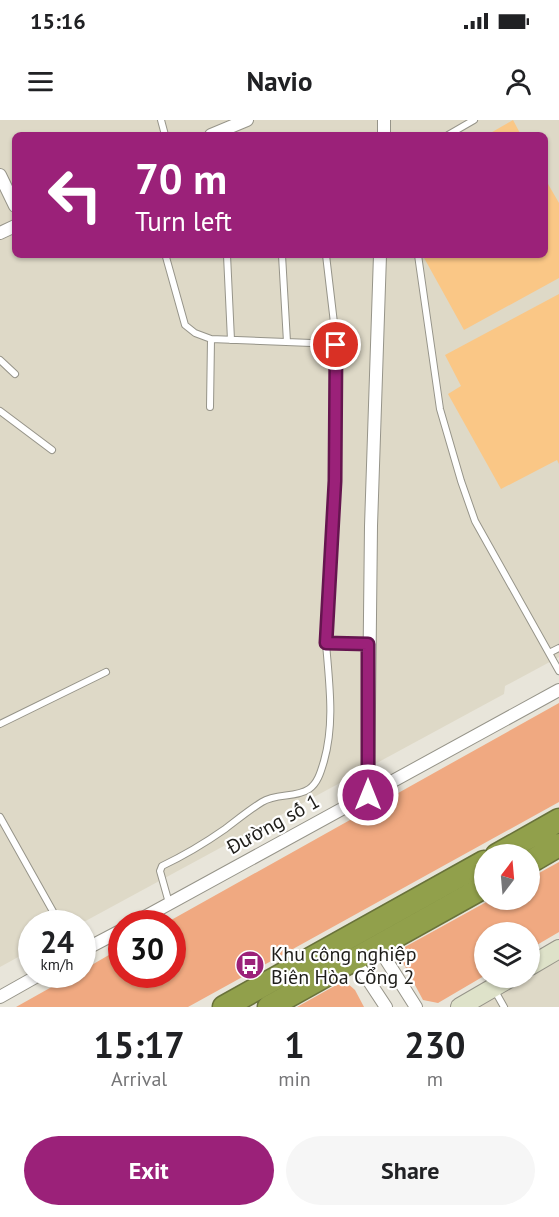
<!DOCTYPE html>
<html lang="en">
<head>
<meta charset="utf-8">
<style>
	:root { --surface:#fff; --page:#f6f6f6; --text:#202124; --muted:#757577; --accent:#9b2179 }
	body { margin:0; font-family:"PT Sans",sans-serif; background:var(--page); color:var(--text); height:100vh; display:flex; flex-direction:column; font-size:22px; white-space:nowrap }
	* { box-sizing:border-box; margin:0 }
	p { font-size:20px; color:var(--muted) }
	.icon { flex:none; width:33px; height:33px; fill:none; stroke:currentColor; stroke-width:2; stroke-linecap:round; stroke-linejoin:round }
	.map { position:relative; height:887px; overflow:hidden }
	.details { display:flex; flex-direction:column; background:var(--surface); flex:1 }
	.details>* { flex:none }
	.hud { position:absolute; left:12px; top:12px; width:536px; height:126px; border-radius:9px; box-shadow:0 2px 4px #0004; background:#9b2179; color:#fff; overflow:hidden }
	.needle { width:39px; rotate:16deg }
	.fabs { position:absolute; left:474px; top:724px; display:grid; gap:12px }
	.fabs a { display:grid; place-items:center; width:66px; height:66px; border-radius:50%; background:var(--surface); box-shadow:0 2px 4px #0004; font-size:30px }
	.speed { position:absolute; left:18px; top:790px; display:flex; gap:12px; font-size:30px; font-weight:700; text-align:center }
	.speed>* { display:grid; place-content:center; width:78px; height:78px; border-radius:50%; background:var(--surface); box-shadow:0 2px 4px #0004; line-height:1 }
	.speed small { font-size:15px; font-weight:400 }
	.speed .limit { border:9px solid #d22; background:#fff; color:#111 }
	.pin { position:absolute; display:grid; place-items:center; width:51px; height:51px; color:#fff; margin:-26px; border:3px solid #fff; border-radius:50%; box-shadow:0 2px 6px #0007 }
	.me { position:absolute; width:66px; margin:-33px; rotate:0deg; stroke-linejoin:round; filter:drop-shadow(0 0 4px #0008) }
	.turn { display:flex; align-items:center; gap:21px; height:126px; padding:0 24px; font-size:27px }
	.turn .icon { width:78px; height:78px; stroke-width:2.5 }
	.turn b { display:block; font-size:42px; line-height:51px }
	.eta { display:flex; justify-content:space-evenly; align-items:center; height:102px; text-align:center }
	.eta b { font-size:36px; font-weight:600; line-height:42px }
	.action { display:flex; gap:12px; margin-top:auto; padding:12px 24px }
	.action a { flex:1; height:69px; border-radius:36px; background:var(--accent); color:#fff; font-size:24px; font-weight:600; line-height:69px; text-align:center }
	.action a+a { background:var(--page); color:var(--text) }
	.status { display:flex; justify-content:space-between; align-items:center; height:42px; padding:0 30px; background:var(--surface); direction:ltr }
	.status svg { height:16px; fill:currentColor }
	header { display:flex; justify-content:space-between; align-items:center; height:78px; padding:0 24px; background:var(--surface); font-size:27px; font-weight:600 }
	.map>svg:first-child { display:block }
	.built { fill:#ded9c7; fill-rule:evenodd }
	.green { fill:#f0a981 }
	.building { fill:#fac786 }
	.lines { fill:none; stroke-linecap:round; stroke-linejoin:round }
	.lane-casing { stroke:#969489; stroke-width:8 }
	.street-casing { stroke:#969489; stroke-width:14 }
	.secondary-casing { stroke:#969489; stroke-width:20 }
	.highway-casing { stroke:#69723a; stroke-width:25 }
	.lane { stroke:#fff; stroke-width:6 }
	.street { stroke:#fff; stroke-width:12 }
	.secondary { stroke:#dee2c9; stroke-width:18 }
	.highway { stroke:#91a04b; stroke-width:22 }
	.route-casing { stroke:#65154f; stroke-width:15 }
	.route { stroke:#9b2179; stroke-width:10 }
	.labels { text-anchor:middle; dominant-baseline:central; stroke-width:4.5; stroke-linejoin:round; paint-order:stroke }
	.street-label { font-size:20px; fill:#1e1d19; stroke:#fff }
	.poi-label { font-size:20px; fill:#1e1d19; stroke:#fff; text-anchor:start }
</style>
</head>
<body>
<div class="status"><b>15:16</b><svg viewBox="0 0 49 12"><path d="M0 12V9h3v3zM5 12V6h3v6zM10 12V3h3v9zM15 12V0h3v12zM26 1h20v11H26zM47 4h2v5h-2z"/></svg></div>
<header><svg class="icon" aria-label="menu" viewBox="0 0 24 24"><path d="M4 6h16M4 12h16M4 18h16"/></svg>Navio<svg class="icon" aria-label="person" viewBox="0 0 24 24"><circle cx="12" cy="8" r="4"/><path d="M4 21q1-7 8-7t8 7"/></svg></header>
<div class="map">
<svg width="559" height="887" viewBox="0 0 559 887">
	<rect width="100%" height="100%" fill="#e8e5da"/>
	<path class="built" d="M0 0H559V537L505 566 504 574 80 804H32L31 830 0 847ZM15 15H544V135H15Z
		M559 839V887H477L530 858Z"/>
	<path class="green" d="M559 583V682L188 887H16L73 855H82L83 850 121 828 122 855H172V804H164Z
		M559 742V812L530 829V813H484V856L438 883 423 880 401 839 403 828 490 780H530V758Z
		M347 863 355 870 364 887H297L338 864Z"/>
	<path class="building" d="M513 0 521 15H487Z
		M544 57 559 83V158L464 210 423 136 544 135Z
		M559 174V344L557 340 501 369 448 274 461 266 445 235Z"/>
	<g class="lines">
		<g class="lane-casing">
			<path id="lane" d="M161 0 165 15
				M448 15 474 0
				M227 135 231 220
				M282 135 287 222
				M326 135 338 237 335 361 326 523
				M418 135 440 289 461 361 475 401 559 551
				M166 137 185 205 195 213 211 219
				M0 240 15 254
				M210 287 211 219 337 224
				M0 291 52 330
				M549 533 559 528
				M0 604 106 552
				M0 697 60 804
				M169 783 160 751 162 746C183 736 205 723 225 709 237 700 249 690 262 682 276 673 296 678 309 669 318 663 321 651 324 641 335 602 329 563 326 523L368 524
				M495 871 504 887"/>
		</g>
		<g class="street-casing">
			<path id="street" d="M211 15 247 0
				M384 15V0
				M0 55 15 86
				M0 113 15 106
				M368 675 371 406 380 135
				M132 804 559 570
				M378 827 416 887
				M82 831 122 810
				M355 840 386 887
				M0 877 39 855"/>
		</g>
		<g class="secondary-casing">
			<path id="secondary" d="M530 846 559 829
				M460 887 510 858"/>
		</g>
		<g class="highway-casing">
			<path id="highway" d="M497 735 559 700
				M530 742 559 725
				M224 887 484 742
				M269 887 484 767"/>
		</g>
		<use href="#lane" class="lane"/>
		<use href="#street" class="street"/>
		<use href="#secondary" class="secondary"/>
		<use href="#highway" class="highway"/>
	</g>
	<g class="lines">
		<g class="route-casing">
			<path id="route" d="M336 225 335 361 326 523 368 524V675"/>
		</g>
		<use href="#route" class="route"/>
	</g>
	<defs>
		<g id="bus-disc" transform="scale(1.5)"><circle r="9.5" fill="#9b2179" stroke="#fff"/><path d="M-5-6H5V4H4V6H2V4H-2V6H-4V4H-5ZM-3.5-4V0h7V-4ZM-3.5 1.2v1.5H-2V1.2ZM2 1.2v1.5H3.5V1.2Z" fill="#fff"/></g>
	</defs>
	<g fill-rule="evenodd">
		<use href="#bus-disc" x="250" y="845"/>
	</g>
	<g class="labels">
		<g class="street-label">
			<text transform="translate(273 704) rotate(-29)">Đường số 1</text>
		</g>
		<g class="poi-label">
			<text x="271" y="834">Khu công nghiệp<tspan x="271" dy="23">Biên Hòa Cổng 2</tspan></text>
		</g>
	</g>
</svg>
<div class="fabs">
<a><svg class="needle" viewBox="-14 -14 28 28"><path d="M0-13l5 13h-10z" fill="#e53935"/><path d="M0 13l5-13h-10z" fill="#757577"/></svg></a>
<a><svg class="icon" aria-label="layers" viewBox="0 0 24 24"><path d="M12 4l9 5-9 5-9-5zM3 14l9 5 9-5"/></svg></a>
</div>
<div class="speed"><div>24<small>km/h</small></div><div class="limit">30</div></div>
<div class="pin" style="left:336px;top:225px;background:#d93025"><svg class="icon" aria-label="arrive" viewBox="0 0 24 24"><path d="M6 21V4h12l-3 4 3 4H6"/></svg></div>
<svg class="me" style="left:368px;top:675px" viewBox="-20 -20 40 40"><circle r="17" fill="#9b2179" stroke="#fff" stroke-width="3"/><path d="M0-11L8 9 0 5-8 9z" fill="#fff"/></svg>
<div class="hud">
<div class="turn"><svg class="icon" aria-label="left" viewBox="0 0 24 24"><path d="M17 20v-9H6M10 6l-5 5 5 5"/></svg><div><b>70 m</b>Turn left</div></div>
</div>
</div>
<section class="details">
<div class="eta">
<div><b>15:17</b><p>Arrival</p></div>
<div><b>1</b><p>min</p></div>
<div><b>230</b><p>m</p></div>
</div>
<div class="action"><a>Exit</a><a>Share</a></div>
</section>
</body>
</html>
